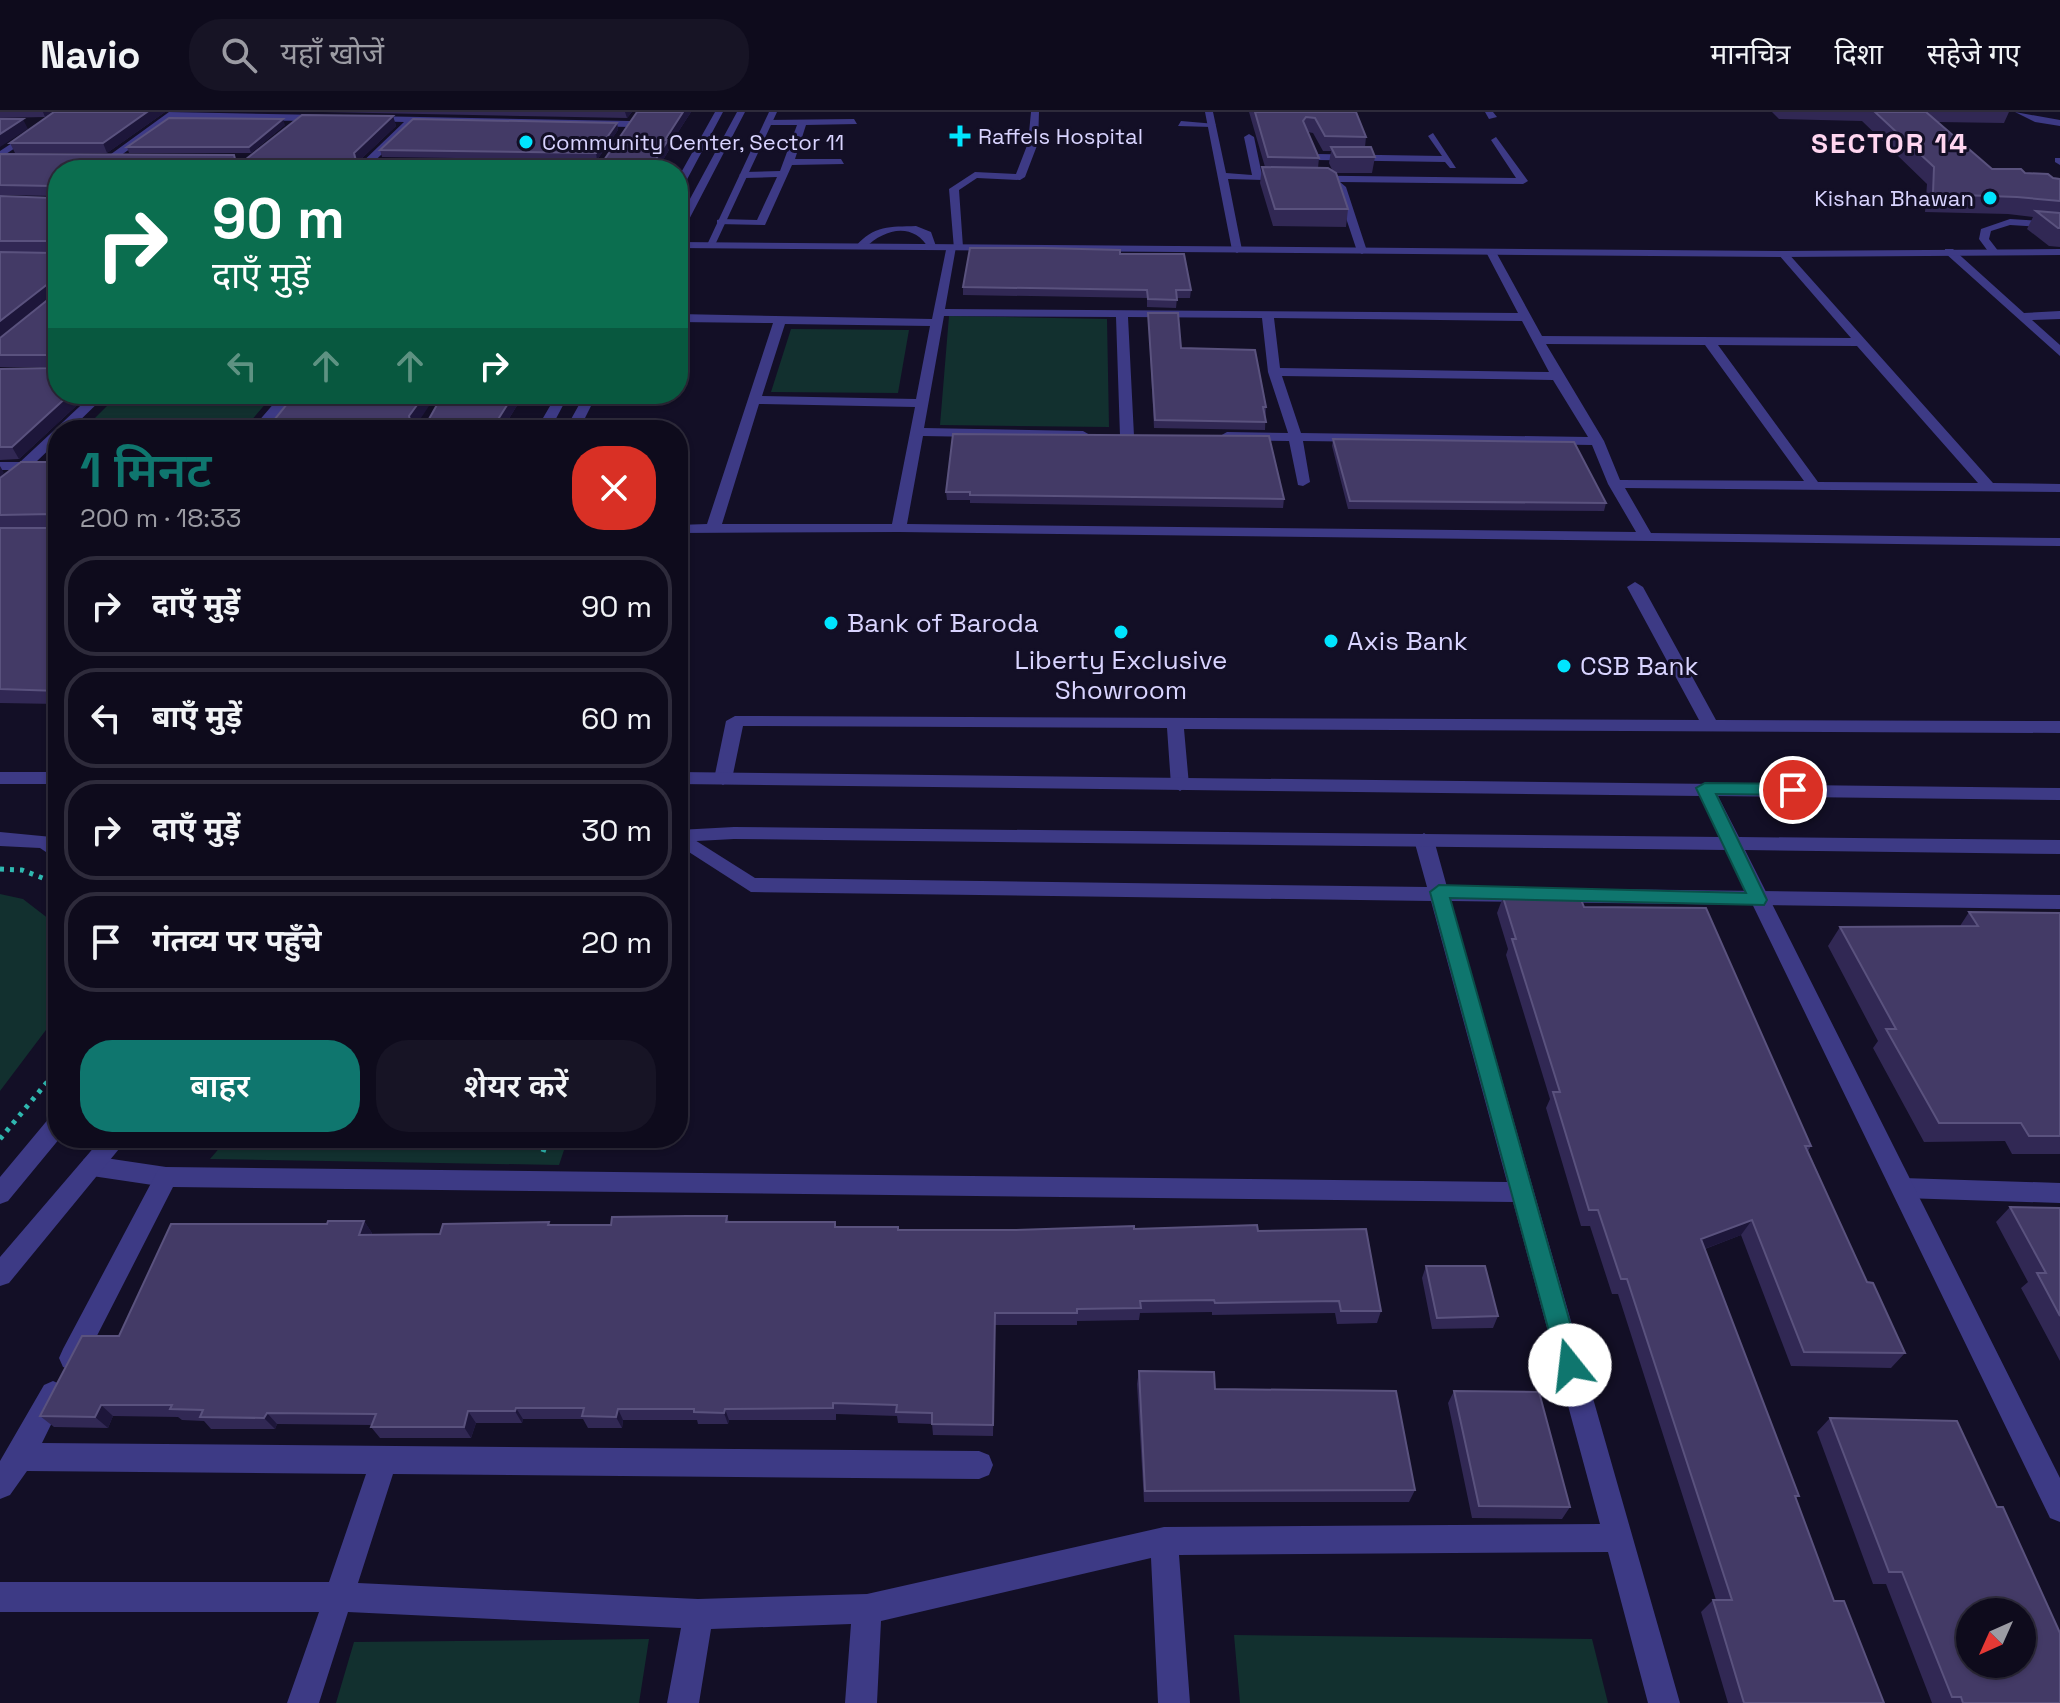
<!DOCTYPE html>
<html lang="hi">
<head>
<meta charset="utf-8">
<style>
	:root { --surface:#0e0b1c; --page:#171425; --text:#f1f3f6; --muted:#9b9ba3; --line:#2e2b3b; --accent:#0f766e }
	body { margin:0; font-family:"Space Grotesk","Noto Sans Devanagari",sans-serif; background:var(--page); color:var(--text); height:100vh; display:flex; flex-direction:column; font-size:30px; white-space:nowrap }
	* { box-sizing:border-box; margin:0 }
	p { font-size:26px; color:var(--muted) }
	.icon { flex:none; width:44px; height:44px; fill:none; stroke:currentColor; stroke-width:2; stroke-linecap:round; stroke-linejoin:round }
	.map { position:relative; flex:1; overflow:hidden }
	.sheet { position:absolute; left:48px; top:308px; width:640px; height:728px; display:flex; flex-direction:column; background:var(--surface); border-radius:32px; box-shadow:0 2px 6px #0004,0 0 0 2px var(--line) }
	.sheet>* { flex:none }
	.guide { position:absolute; left:48px; top:48px; width:640px; height:244px; border-radius:32px; box-shadow:0 2px 6px #0004,0 0 0 2px var(--line); background:#0b6e4f; color:#fff; overflow:hidden }
	.needle { width:52px; rotate:225deg }
	.fabs { position:absolute; left:1956px; top:1486px; display:grid; gap:16px }
	.fabs a { display:grid; place-items:center; width:80px; height:80px; border-radius:50%; background:var(--surface); box-shadow:0 2px 6px #0004,0 0 0 2px var(--line); font-size:40px }
	.pin { position:absolute; display:grid; place-items:center; width:68px; height:68px; color:#fff; margin:-34px; border:4px solid #fff; border-radius:50%; box-shadow:0 2px 8px #0007 }
	.me { position:absolute; width:88px; margin:-44px; rotate:344deg; stroke-linejoin:round; filter:drop-shadow(0 0 6px #0008) }
	.turn { display:flex; align-items:center; gap:28px; height:168px; padding:0 32px; font-size:36px }
	.turn .icon { width:104px; height:104px; stroke-width:2.5 }
	.turn b { display:block; font-size:56px; line-height:68px }
	.lanes { display:flex; align-items:center; height:76px; padding:0 32px; background:#0003; justify-content:center; gap:40px; direction:ltr }
	.lanes .off { opacity:.35 }
	.round { display:grid; place-items:center; flex:none; width:84px; height:84px; border-radius:32px; background:var(--page) }
	.overview { display:flex; align-items:center; justify-content:space-between; height:136px; padding:0 32px }
	h1 { font-size:48px; font-weight:600; line-height:60px; color:var(--accent) }
	.cta { display:flex; gap:16px; margin-top:auto; padding:16px 32px }
	.cta a { flex:1; height:92px; border-radius:32px; background:var(--accent); color:#fff; font-size:32px; font-weight:600; line-height:92px; text-align:center }
	.cta a+a { background:var(--page); color:var(--text) }
	ul { padding:0; list-style:none }
	li { display:flex; align-items:center; gap:24px; height:100px; margin:0 16px 12px; padding:0 16px; border:4px solid var(--line); border-radius:32px }
	li div { flex:1 }
	li b { display:block; font-size:30px }
	li em { font-style:normal }
	header { display:flex; align-items:center; gap:48px; box-sizing:border-box; height:112px; padding:0 40px; background:var(--surface); border-bottom:2px solid var(--line) }
	header strong { font-size:38px }
	nav { display:flex; gap:44px; margin-inline-start:auto; font-size:28px }
	.search { width:560px; height:72px; background:var(--page); display:flex; align-items:center; gap:20px; box-sizing:border-box; padding:0 28px; border-radius:32px; color:var(--muted); font-size:30px }
	.map>svg:first-child { display:block }
	.green { fill:#12302f }
	.lines { fill:none; stroke-linecap:round; stroke-linejoin:round }
	.path { stroke:#2fb8b0; stroke-width:5; stroke-dasharray:4 6; stroke-linecap:butt }
	.service { fill:#3d3a85; fill-rule:evenodd }
	.minor { fill:#3d3a85; fill-rule:evenodd }
	.tertiary { fill:#3d3a85; fill-rule:evenodd }
	.wall { fill:#312854; fill-rule:evenodd }
	.shaded-wall { fill:#1d163a }
	.building { fill:#433a66; stroke:#5a527e; stroke-width:2; fill-rule:evenodd }
	.route { fill:#0f766e; stroke:#0a4d48; stroke-width:2 }
	.poi-dot { fill:#00e5ff; stroke:#130f26; stroke-width:3 }
	.labels { text-anchor:middle; dominant-baseline:central; stroke-width:6; stroke-linejoin:round; paint-order:stroke }
	.far-poi-label { font-size:22px; fill:#d9d4ff; stroke:#130f26; text-anchor:start }
	.poi-label { font-size:26px; fill:#d9d4ff; stroke:#130f26; text-anchor:start }
	.far-district-label { font-size:28px; font-weight:bold; letter-spacing:2px; fill:#ffd6f0; stroke:#130f26 }
</style>
</head>
<body>
<header>
<strong>Navio</strong>
<div class="search"><svg class="icon" aria-label="search" viewBox="0 0 24 24"><circle cx="10" cy="10" r="6"/><path d="M15 15l6 6"/></svg>यहाँ खोजें</div>
<nav><a>मानचित्र</a><a>दिशा</a><a>सहेजे गए</a></nav>
</header>
<div class="map">
<svg width="2060" height="1591" viewBox="0 0 2060 1591">
	<rect width="100%" height="100%" fill="#130f26"/>
	<path class="green" d="M949 204 1107 207 1109 315 940 313Z
		M791 217 909 218 898 281 771 280Z
		M119 282H274L243 318H83Z
		M0 782 23 787 58 814V902L0 979Z
		M228 1026H568L559 1053 210 1047Z
		M1234 1523 1592 1527 1608 1591H1240Z
		M649 1527 639 1591H336L354 1530Z"/>
	<g class="lines">
		<path class="path" d="M0 757 22 758 58 772
			M0 1027 58 957
			M543 1040 548 1026"/>
		<path class="service" d="M1031 0H1039L1038 31 1025 65 1020 68 977 66 959 78 963 135 954 137 949 77 975 60 1016 62 1028 31Z
			M2015 0 2060 8V14L2035 10Z
			M854 7 857 12 806 13 795 47H841L844 52 792 53 765 113 717 112V108L721 107 757 108 777 65 744 66 739 63 744 60 780 59 797 13H769L766 8Z
			M1181 9 1216 12 1211 15 1178 14Z
			M2055 46H2060V53L2055 50Z
			M2010 107 2060 110V116L2010 113 1991 119 1989 127 1999 140 1990 142 1979 127 1981 117Z
			M916 114 931 120 937 137H929C914 110 885 116 865 136L856 134C874 113 890 115 916 114Z
			M1635 470 1643 475 1716 608 2060 609V621L1184 617 1189 673 1180 679 1171 673 1167 616 743 614 732 667 723 673 714 667 726 609 735 604 1699 608 1627 475Z
			M92 1044 166 1055 174 1058 178 1065 174 1072 166 1075 92 1064 84 1061 80 1054 84 1047Z"/>
		<path class="minor" d="M59 0H69L0 46V39Z
			M169 0 325 3 330 6 325 9 170 8 113 49H107V45Z
			M769 0H777L715 133 706 135Z
			M1205 0H1213L1226 61 1252 63 1244 25 1249 22 1254 25 1262 63 1516 66 1491 28 1496 25 1528 69 1523 72 1340 70 1346 75 1367 139 1362 142 1357 139 1336 76 1327 70 1228 67 1242 138 1237 141 1232 138Z
			M1485 0H1493L1497 5 1489 7Z
			M369 4 631 9 636 12 631 15 415 11 365 58H354L404 10 366 9Z
			M1433 21 1456 56H1450L1445 50 1317 48 1312 45 1317 42 1442 44 1428 24Z
			M947 133 956 135 945 197 1518 201 1486 140 1491 137 1496 140 1542 224 1851 226 1778 142 1787 140 1993 371 2060 372V380L1625 376 1651 421 2060 426V434L899 420 678 421V413L707 412 773 211 678 210V202L932 207ZM944 204 1116 205 1120 324 1127 328 1134 324 1128 205 1262 206 1268 260 1288 321 1227 320 1220 324 1227 328 1289 329 1298 373 1303 374 1310 370 1303 329 1592 333 1608 372 1636 420 907 412 923 324 1083 327 1090 323 1083 319 924 316ZM1274 206 1522 209 1549 260 1280 256ZM785 212 930 214 916 287 762 284ZM1546 232 1705 233 1804 369 1620 368 1604 329ZM1718 233 1857 234 1978 371 1818 370ZM1282 264 1553 268 1588 325 1301 321ZM759 292 915 295 892 412H722Z
			M1945 137H1953L2024 201 2060 199V207L2032 208 2060 233V244L1945 141Z
			M58 182V191L0 239V229Z
			M93 282H107L70 318H58V329L36 350 58 351V359H27L0 381V369L12 358H0V350H20Z
			M282 282H295L265 318H251Z
			M679 718 755 766 1427 775 1414 728 1424 721 1434 728 1447 775 2060 783V797L1451 789 1680 1591H1648L1608 1440 1179 1443 1190 1591H1158L1151 1446 881 1509 877 1591H845L851 1512 711 1517 699 1591H667L681 1516 348 1500 319 1591H287L319 1500H0V1470H329L366 1362 27 1359 10 1383 0 1387V1349L44 1273 53 1269 62 1273 66 1282 42 1331 979 1339 989 1343 993 1353 989 1363 979 1367 393 1362 358 1471 698 1487 867 1482 1164 1415 1600 1412 1513 1090 173 1075 81 1255 72 1258 63 1255 59 1246 63 1237 158 1058 166 1055 1507 1070 1431 789 751 780 678 733Z
			M1903 1066 2060 1071V1091L1903 1086 1895 1083 1891 1076 1895 1069Z"/>
		<path class="tertiary" d="M715 0H723L683 75 678 78V66Z
			M737 0H745L683 119 678 122V109Z
			M678 130 1783 139 2060 137V143L1783 145 678 136Z
			M557 282H569L550 318H536Z
			M585 282H597L579 318H565Z
			M0 660H58V672H0Z
			M678 660 2060 676V688L1718 684 1739 725 2060 728V742L1745 738 2060 1366V1410L2050 1406 1726 738 734 727 678 730V718L734 715 1720 725 1700 684 678 672Z
			M0 720 52 725 58 731V748L40 736 0 734Z
			M58 1002 60 1026 8 1089 0 1092V1065L50 1005Z
			M102 1026H128L9 1171 0 1174V1145Z"/>
	</g>
	<path class="wall" d="M0 0H54L45 5 0 6Z
		M54 0H165L107 41H15L10 31Z
		M322 0H632L627 6Z
		M637 0H691L669 34V38L657 58H58V179L53 140H0V84L53 86 54 84 0 83V42L236 48 241 51 393 4 396 14 359 49 602 51Z
		M1249 0H1356L1366 25 1365 35 1375 45 1372 61H1336L1348 97 1346 115 1273 114 1260 71 1262 55H1265ZM1308 20 1313 21 1323 39H1331L1329 51 1333 60 1318 56 1319 46Z
		M1772 0H2009L2004 11 1938 10 1992 57 2060 67V135L2049 134 2027 117 2033 105 2008 102 1925 100 1927 72 1862 9 1779 7Z
		M617 11 618 18 597 48 382 45 380 38Z
		M285 13 251 41H129L127 35Z
		M1120 142 1191 178 1190 186H1177L1176 196 1147 195V186L963 183V175Z
		M58 186V282H89L19 347 0 348V257L54 256V255H0V226Z
		M1148 201 1181 236 1266 295 1265 318 1154 316Z
		M524 282 502 318H266L429 307Z
		M1333 327 1606 391 1604 399 1348 397 1332 334Z
		M58 350V592L0 591V416H51L52 415 0 416V366Z
		M946 380 1284 387 1283 396 970 391V388H947Z
		M1503 785 1584 795 1811 1034 1808 1039 1867 1170 1905 1241 1891 1256 1791 1254 1741 1123 1705 1137 1799 1384 1796 1386 1834 1489 1884 1591H1728L1701 1500 1713 1488H1716L1618 1182H1612L1590 1114H1581L1546 996 1550 987 1506 843 1508 837 1497 801Z
		M1969 800 2060 801V1042H2012L2005 1029 1924 1030 1873 936 1878 929 1828 834 1840 815 1960 814Z
		M2010 1095 2060 1096V1249L2021 1176 2028 1170 1996 1110Z
		M727 1104 729 1110H835L836 1115 899 1118 1134 1117 1258 1119 1381 1199 1377 1211 1337 1212 1335 1201 1212 1203V1200L1140 1201 1139 1208 1077 1209V1213H995L993 1324 933 1323 932 1312 898 1311 897 1304 836 1302V1308H729L728 1312H698L697 1308H623L622 1316H588L583 1307H523L522 1311H476L471 1326H380L371 1315 372 1313 277 1312 275 1317H211L204 1309 182 1308 178 1305 113 1304 108 1316 54 1315 40 1304 119 1224 327 1112 364 1109 372 1121V1123L440 1122 549 1110 550 1113H611Z
		M1426 1154 1498 1204 1493 1216 1432 1217 1422 1166Z
		M1139 1259 1215 1277 1415 1378 1409 1390H1144L1137 1272Z
		M1454 1279 1570 1395 1562 1407 1472 1406 1448 1291Z
		M1830 1306 2060 1591H1932L1886 1472H1873L1817 1320Z"/>
	<path class="shaded-wall" d="M43 0H54L45 5Z
		M147 0H165L107 41 103 31Z
		M625 0H632L627 6Z
		M683 0H691L669 34V38L657 58H649L665 28Z
		M393 4 396 14 357 51 354 41Z
		M23 7 28 17 0 35V22Z
		M283 7 285 13 251 41 249 35Z
		M617 11 618 18 597 48 596 41Z
		M58 164V179L0 225V209Z
		M70 282H89L19 347 12 335Z
		M425 282H437L413 318 409 304Z
		M514 282H524L502 318H499L497 309Z
		M487 309 489 318H480Z
		M0 354 4 361 0 366Z
		M1752 1108 1741 1123 1691 1142 1701 1127Z
		M364 1109 372 1121 367 1136 359 1123Z
		M101 1293 113 1304 108 1316 95 1305Z
		M516 1296 523 1307 522 1311 515 1299Z
		M618 1297 623 1308 622 1316 616 1305Z
		M725 1297 729 1308 728 1312 724 1301Z
		M468 1299 476 1311 471 1326 464 1315Z
		M267 1301 277 1312 275 1317 264 1306Z"/>
	<path class="building" d="M54 0H147L103 31H10Z
		M637 0H683L665 28H668L649 58H58V164L0 209V140L53 141 56 132 53 129H0V84L53 86 56 77 53 74 0 73V42L234 43 235 47 241 51 302 3 393 4 354 41 356 49 367 47 602 51Z
		M1255 0H1356L1366 25 1325 24 1315 6 1306 5 1303 9 1319 46 1268 45Z
		M1875 0H1926L1992 57H2021L2025 61 2048 62 2053 66 2060 67V89L2017 85 1933 82 1934 55Z
		M169 6 283 7 249 35H127Z
		M0 7H23L0 22Z
		M413 7 617 11 596 41 380 38Z
		M1331 35H1371L1375 45H1336Z
		M1262 55 1328 56 1336 61 1348 97H1275Z
		M2036 99 2060 101V116H2058Z
		M970 136H1043L1120 138V142H1184L1191 178H1176L1177 188 1148 187 1147 178 963 175Z
		M50 186H58V282H70L12 335H0V257L54 256 55 246 52 243H0V226Z
		M1148 201H1178L1181 236 1255 238 1266 295H1263L1266 310 1155 308Z
		M295 282H425L409 304 410 308 429 307 443 282H514L497 309H487L480 318H266Z
		M953 322 1269 324 1284 387 970 383V380H946Z
		M1333 327 1574 330 1606 391 1350 389Z
		M21 350H58V579L0 577V416H51L54 413 51 402 0 403V366Z
		M1503 785H1580L1584 795 1706 796 1811 1034H1805L1867 1170 1873 1171 1905 1241 1804 1240 1752 1108 1701 1127 1799 1384H1795L1834 1489H1844L1884 1591H1744L1713 1488H1732L1627 1167H1621L1598 1098H1589L1553 980H1560L1512 827H1516Z
		M1969 800 2060 801V1024H2029L2021 1011H1939L1886 917H1896L1840 815 1978 814Z
		M2010 1095 2060 1096V1204L2037 1161H2046Z
		M687 1104H727L726 1110H835V1115H898V1118H1016L1134 1114V1117L1257 1113 1258 1119 1366 1117 1381 1199H1341L1339 1189 1215 1191 1214 1188 1140 1189 1141 1196 1077 1197V1201H995L993 1313 932 1312V1301L896 1300 897 1293 833 1291V1296L725 1297 724 1301 694 1300V1297H618L616 1305 582 1304 584 1296H516L515 1299H468L464 1315H371L376 1302 267 1301 264 1306 200 1305 203 1298 170 1297 172 1293H101L95 1305 40 1304 82 1224H119L171 1112H327L328 1109H364L359 1123 440 1122 443 1112 549 1110 548 1113H611L612 1105Z
		M1426 1154H1485L1498 1204 1437 1206Z
		M1139 1259 1214 1260 1215 1277 1396 1279 1415 1378 1145 1379Z
		M1454 1279 1539 1280 1570 1395 1479 1394Z
		M1830 1306 1957 1309 1997 1395H2003L2060 1521V1591H1963L1961 1585H1952L1902 1460H1889ZM1970 1500H2022V1552H1970Z"/>
	<path class="route" d="M1705 671 1793 672 1802 678 1793 683 1716 682 1767 788 1764 793 1450 786 1582 1253 1579 1261 1570 1264 1562 1261 1558 1253 1430 780 1439 773 1746 781 1696 676Z"/>
	<g class="poi-dot">
		<path d="M956 12h8v8h8v8h-8v8h-8v-8h-8v-8h8z"/>
		<circle cx="526" cy="30" r="8"/>
		<circle cx="1990" cy="86" r="8"/>
		<circle cx="831" cy="511" r="8"/>
		<circle cx="1121" cy="520" r="8"/>
		<circle cx="1331" cy="529" r="8"/>
		<circle cx="1564" cy="554" r="8"/>
	</g>
	<g class="labels">
		<g class="far-poi-label">
			<text x="978" y="24">Raffels Hospital</text>
			<text x="542" y="30">Community Center, Sector 11</text>
			<text x="1974" y="86" text-anchor="end">Kishan Bhawan</text>
		</g>
		<g class="poi-label">
			<text x="847" y="511">Bank of Baroda</text>
			<text x="1347" y="529">Axis Bank</text>
			<text x="1121" y="548" text-anchor="middle">Liberty Exclusive<tspan x="1121" dy="30">Showroom</tspan></text>
			<text x="1580" y="554">CSB Bank</text>
		</g>
		<g class="far-district-label">
			<text x="1890" y="31">SECTOR 14</text>
		</g>
	</g>
</svg>
<div class="fabs">
<a><svg class="needle" viewBox="-14 -14 28 28"><path d="M0-13l5 13h-10z" fill="#e53935"/><path d="M0 13l5-13h-10z" fill="#9b9ba3"/></svg></a>
</div>
<div class="pin" style="left:1793px;top:678px;background:#d93025"><svg class="icon" aria-label="arrive" viewBox="0 0 24 24"><path d="M6 21V4h12l-3 4 3 4H6"/></svg></div>
<svg class="me" style="left:1570px;top:1253px" viewBox="-20 -20 40 40"><circle r="19" fill="#fff"/><path d="M0-13L10 11 0 6-10 11z" fill="#0f766e"/></svg>
<div class="guide">
<div class="turn"><svg class="icon" aria-label="right" viewBox="0 0 24 24"><path d="M7 20v-9h11M14 6l5 5-5 5"/></svg><div><b>90 m</b>दाएँ मुड़ें</div></div>
<div class="lanes"><svg class="icon off" aria-label="left" viewBox="0 0 24 24"><path d="M17 20v-9H6M10 6l-5 5 5 5"/></svg><svg class="icon off" aria-label="ahead" viewBox="0 0 24 24"><path d="M12 20V5M6 11l6-6 6 6"/></svg><svg class="icon off" aria-label="ahead" viewBox="0 0 24 24"><path d="M12 20V5M6 11l6-6 6 6"/></svg><svg class="icon" aria-label="right" viewBox="0 0 24 24"><path d="M7 20v-9h11M14 6l5 5-5 5"/></svg></div>
</div>
<section class="sheet">
<div class="overview"><div><h1>1 मिनट</h1><p>200 m · 18:33</p></div><a class="round" style="background:#d93025;color:#fff"><svg class="icon" aria-label="close" viewBox="0 0 24 24"><path d="M6 6l12 12M18 6L6 18"/></svg></a></div>
<ul>
<li><svg class="icon" aria-label="right" viewBox="0 0 24 24"><path d="M7 20v-9h11M14 6l5 5-5 5"/></svg><div><b>दाएँ मुड़ें</b></div><em>90 m</em></li>
<li><svg class="icon" aria-label="left" viewBox="0 0 24 24"><path d="M17 20v-9H6M10 6l-5 5 5 5"/></svg><div><b>बाएँ मुड़ें</b></div><em>60 m</em></li>
<li><svg class="icon" aria-label="right" viewBox="0 0 24 24"><path d="M7 20v-9h11M14 6l5 5-5 5"/></svg><div><b>दाएँ मुड़ें</b></div><em>30 m</em></li>
<li><svg class="icon" aria-label="arrive" viewBox="0 0 24 24"><path d="M6 21V4h12l-3 4 3 4H6"/></svg><div><b>गंतव्य पर पहुँचे</b></div><em>20 m</em></li>
</ul>
<div class="cta"><a>बाहर</a><a>शेयर करें</a></div>
</section>
</div>
</body>
</html>
